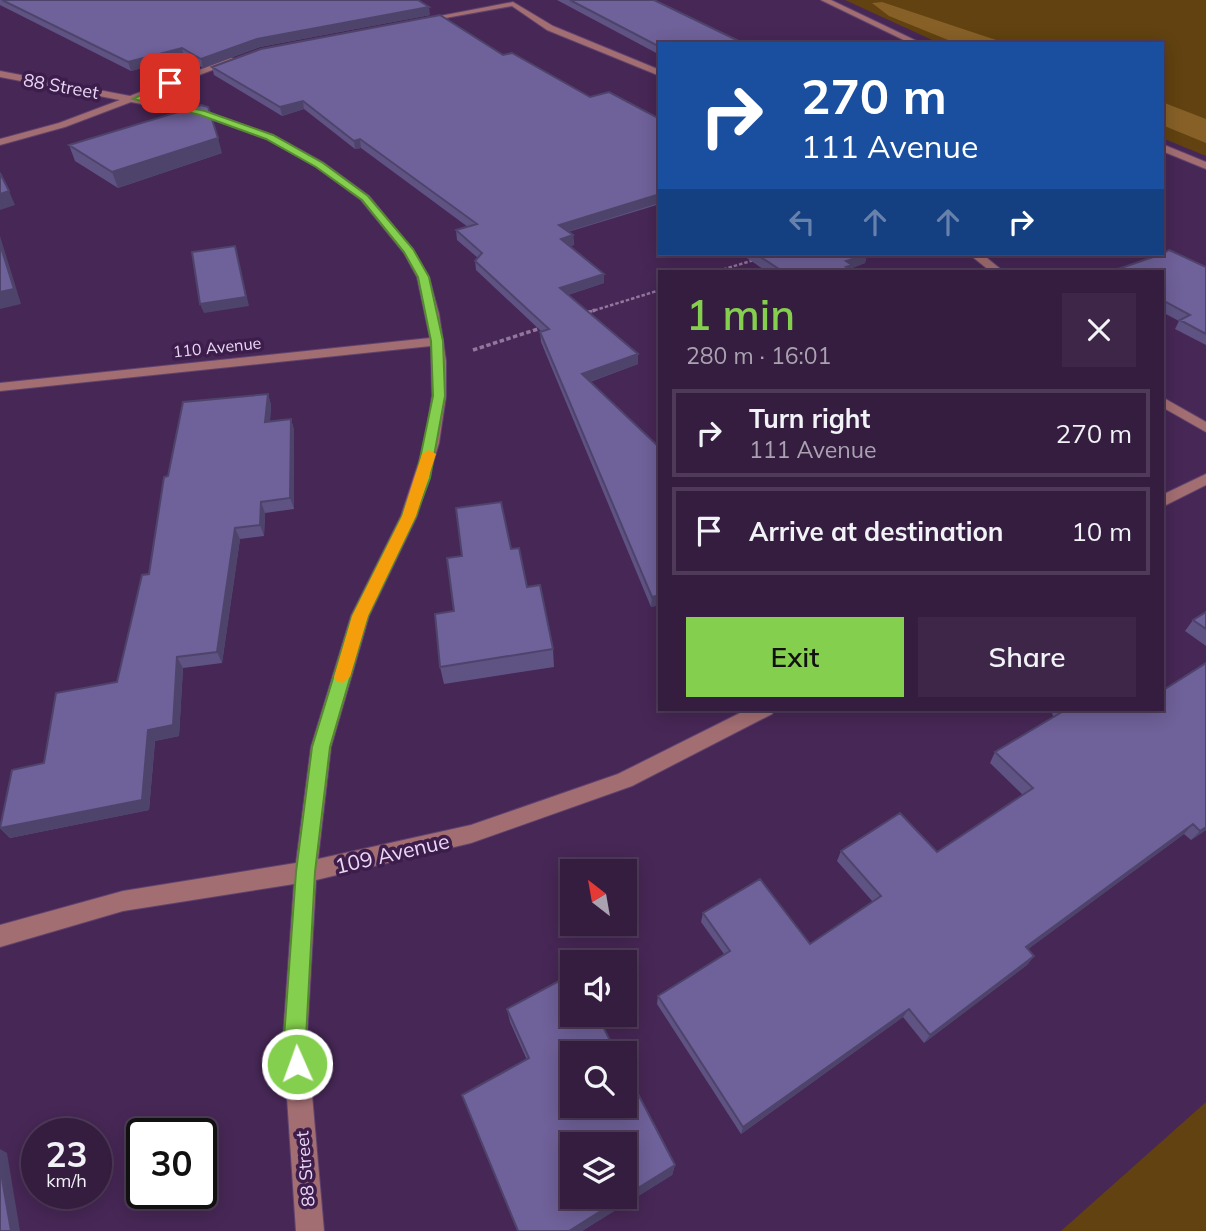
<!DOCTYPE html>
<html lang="en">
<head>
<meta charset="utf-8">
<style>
	:root { --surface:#351d40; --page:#3d2647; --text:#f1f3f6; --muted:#aaa2b1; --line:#4f3b59; --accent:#84cf4d }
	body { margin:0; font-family:Mulish,sans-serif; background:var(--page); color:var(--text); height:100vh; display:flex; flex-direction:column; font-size:26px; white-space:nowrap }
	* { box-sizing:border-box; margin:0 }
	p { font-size:23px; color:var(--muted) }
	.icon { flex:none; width:38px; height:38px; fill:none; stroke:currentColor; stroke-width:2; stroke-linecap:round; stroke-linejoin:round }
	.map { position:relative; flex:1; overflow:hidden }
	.side { position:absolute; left:658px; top:270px; width:506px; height:441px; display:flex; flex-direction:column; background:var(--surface); border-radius:0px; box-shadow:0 4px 18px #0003,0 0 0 2px var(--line) }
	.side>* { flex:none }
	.guide { position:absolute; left:658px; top:42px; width:506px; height:214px; border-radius:0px; box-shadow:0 4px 18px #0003,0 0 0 2px var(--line); background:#1a4fa0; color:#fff; overflow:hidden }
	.needle { width:46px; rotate:329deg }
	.fabs { position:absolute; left:560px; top:859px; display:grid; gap:14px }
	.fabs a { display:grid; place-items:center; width:77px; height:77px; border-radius:0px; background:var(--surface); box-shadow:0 4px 18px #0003,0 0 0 2px var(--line); font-size:35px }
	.speed { position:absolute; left:21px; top:1118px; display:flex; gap:14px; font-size:35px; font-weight:700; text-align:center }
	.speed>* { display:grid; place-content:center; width:91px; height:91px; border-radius:50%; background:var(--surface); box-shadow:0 4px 18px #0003,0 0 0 2px var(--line); line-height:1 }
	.speed small { font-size:18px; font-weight:400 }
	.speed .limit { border:4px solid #111; border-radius:10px; background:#fff; color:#111 }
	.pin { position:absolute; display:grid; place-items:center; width:60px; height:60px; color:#fff; margin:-30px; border-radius:14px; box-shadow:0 4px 10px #0006 }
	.me { position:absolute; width:77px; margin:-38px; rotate:358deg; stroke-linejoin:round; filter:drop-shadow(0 0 5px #0008) }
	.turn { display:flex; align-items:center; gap:24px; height:147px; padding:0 28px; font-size:32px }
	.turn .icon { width:91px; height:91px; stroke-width:2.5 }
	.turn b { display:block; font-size:49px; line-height:60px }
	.lanes { display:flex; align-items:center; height:66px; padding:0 28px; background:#0003; justify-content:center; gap:35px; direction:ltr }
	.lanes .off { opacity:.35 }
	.round { display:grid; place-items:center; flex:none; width:74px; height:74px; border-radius:0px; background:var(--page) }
	.overview { display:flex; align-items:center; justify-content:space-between; height:119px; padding:0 28px }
	h1 { font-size:42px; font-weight:600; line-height:52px; color:var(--accent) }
	.cta { display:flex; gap:14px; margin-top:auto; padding:14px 28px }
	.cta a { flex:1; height:80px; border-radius:0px; background:var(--accent); color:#111; font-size:28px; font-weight:600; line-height:80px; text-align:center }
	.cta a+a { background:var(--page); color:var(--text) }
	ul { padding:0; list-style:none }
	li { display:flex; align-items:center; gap:21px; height:88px; margin:0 14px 10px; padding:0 14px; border:4px solid var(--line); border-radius:0px }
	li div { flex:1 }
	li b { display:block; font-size:26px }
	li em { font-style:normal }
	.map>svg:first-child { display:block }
	.green { fill:#614210 }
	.forest { fill:#866027 }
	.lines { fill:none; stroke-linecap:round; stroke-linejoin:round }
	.minor-casing { stroke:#61436f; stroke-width:2 }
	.path-far1 { stroke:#91779e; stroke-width:2.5; stroke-dasharray:3.5 2; stroke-linecap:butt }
	.path { stroke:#91779e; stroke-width:3.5; stroke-dasharray:4.5 2.5; stroke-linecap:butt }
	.minor { fill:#a26e72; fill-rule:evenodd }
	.wall { fill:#5f5384 }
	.shaded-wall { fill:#4e446b }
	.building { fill:#6f6199; stroke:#4e446b; stroke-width:2 }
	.route { fill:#84cf4d; stroke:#568732; stroke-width:2 }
	.slow { fill:#f59e0b }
	.labels { text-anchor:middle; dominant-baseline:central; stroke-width:7; stroke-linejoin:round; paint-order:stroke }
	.far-street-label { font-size:16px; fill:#ebd8f5; stroke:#3d1d4b }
	.street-label { font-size:18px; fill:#ebd8f5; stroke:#3d1d4b }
	.near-street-label { font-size:21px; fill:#ebd8f5; stroke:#3d1d4b }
</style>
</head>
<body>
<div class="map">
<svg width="1206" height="1231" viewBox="0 0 1206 1231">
	<rect width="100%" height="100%" fill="#472756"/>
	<path class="green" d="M845 0H1206V156L1162 138V44H941Z
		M1206 1102V1231H1061Z"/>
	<path class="forest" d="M882 2 1008 44H958L889 16 872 3Z
		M1162 102 1206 119V143L1162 125Z"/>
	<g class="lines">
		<g class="minor-casing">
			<path id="minor" d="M821 0H831L923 44H912Z
				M513 2 553 26 660 70V76L547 30 512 6 418 23 414 21Z
				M231 58 238 60 140 98 205 111 273 135 324 163 369 196 413 250 429 277 439 314 446 361V396L439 443 417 516 369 616 331 747 318 859 471 825 618 774 748 709H775L772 714 632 786 471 843 316 880 307 1038 324 1231H296L283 1038 294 884 123 911 0 947V925L123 891 296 863 311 747 351 616 401 516 425 443 432 396 431 346 0 391V383L430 338 417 277 404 253 361 200 316 167 267 139 200 115 131 102 65 127 0 145V139L59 123 120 100 0 77V71L130 96Z
				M1162 144 1206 162V169L1162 151Z
				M969 254H982L1003 271H990Z
				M1162 397 1206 422V432L1162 407Z
				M1206 474V485L1162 507V495Z"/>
		</g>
		<path class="path-far1" d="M718 271 754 260
			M589 312 660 290"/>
		<path class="path" d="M586 313 595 310
			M473 350 541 328"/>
		<use href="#minor" class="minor"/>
	</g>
	<path class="wall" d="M0 0H418L430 15 260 47 203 68 184 57 131 71 0 5Z
		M557 0H654L660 44V55Z
		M503 55 590 97 660 119V204L568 232 573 235 574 245 570 246 604 283 568 295 638 354V364L590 382 660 605 651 607 541 342 540 332H542L476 270 475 261 478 258 457 240 456 230 468 227 361 148 355 149 304 109 282 116 214 75 212 67Z
		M69 145 222 153 118 188 75 161Z
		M741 254H867L865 263 852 268 851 270 853 271H766Z
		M1206 267V345L1175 329 1179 321 1162 312V271Z
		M268 394 271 405 270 421 291 419 294 430V509L265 513 264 536 240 539 222 663 183 668 179 736 155 741 149 810 10 838 0 828 44 763 117 682 149 574 168 476Z
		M511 549 553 649 554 667 444 684 440 667 454 611Z
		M1206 612V646L1185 631 1193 620Z
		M1055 709H1162L1206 830 1191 840 1184 834 1028 949 1034 956 1027 965 924 1043 903 1017 741 1134 657 1004 658 996 724 954 701 922 703 913 810 944 873 902 837 861 841 851 937 852 1023 795 990 763 995 752 1054 717 1052 714Z
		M507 1009 675 1165 672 1175 582 1231H517L527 1060 510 1022Z"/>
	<path class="shaded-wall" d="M429 7 430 15 260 47 203 68 201 59 257 39Z
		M182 48 184 57 131 71 128 62Z
		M303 101 304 109 282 116 280 107Z
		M218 138 222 153 118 188 112 172Z
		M360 139 361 148 355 149 354 141Z
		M9 191 15 205 0 210V194Z
		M660 194 659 203 560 234 559 225Z
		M573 235 574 245 561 249V239Z
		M0 236 21 304 0 309Z
		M235 246 249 306 204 313 200 304Z
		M867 254 865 263 852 268 851 271H845L846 261Z
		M604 274V283L561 297 560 288Z
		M638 354V364L583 384 582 374Z
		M268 394 271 405 269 433 265 422Z
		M291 419 294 430V509L290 498Z
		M261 502 265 513 264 536 260 525Z
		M235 528 240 539 222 663 217 652Z
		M660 595V605L651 607 652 597Z
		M177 657 183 668 179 736 155 741 149 810 10 838 0 828 148 730Z
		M1193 824 1184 834 1019 956 1026 947Z
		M1206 827V830L1191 840 1200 831Z
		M1034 956 1027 965 924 1043 930 1035Z
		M909 1009 903 1017 741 1134 743 1127Z
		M0 1149 7 1153 20 1231H11L0 1167Z
		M675 1165 672 1175 582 1231H569Z"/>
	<path class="building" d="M2 0H418L429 7 257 39 201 59 182 48 128 62Z
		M570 0H654L745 44H660V47Z
		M440 15 503 55 512 53 590 97 609 92 660 119V194L559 225 573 235 561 239 604 274 560 288 638 354 582 374 660 448V595L652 597 540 332 549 329 475 261 482 253 456 230 477 224 360 139 354 141 303 101 280 107 212 67 261 49Z
		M201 105 208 107 218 138 112 172 69 145Z
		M0 173 9 191 0 194Z
		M0 244 14 289 0 292Z
		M235 246 246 297 200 304 192 252Z
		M1169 250 1206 267V334L1180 320 1190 315 1162 300V271H1112L1162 254Z
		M756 254H867L846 261 852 265 846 267 853 271H782Z
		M268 394 265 422 291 419 290 498 261 502 260 525 235 528 217 652 177 657 173 725 148 730 142 800 0 828 12 770 44 763 56 693 117 682 142 575 149 574 164 477 168 476 183 402Z
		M501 502 511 549 519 548 527 587 540 585 553 649 440 667 435 614 454 611 447 558 462 556 456 508Z
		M1206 612V629L1193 620Z
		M1206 663V827L1200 831 1193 824 1026 947 1034 956 930 1035 909 1009 743 1127 658 996 730 951 703 913 760 879 810 944 881 896 841 851 900 813 937 852 1033 788 995 752 1065 710 1064 709H1162V691Z
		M572 974V1015H597L617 1054H572V1106H625V1069L675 1165 625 1196V1144H572V1197H623L569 1231H518L462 1095 529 1058 507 1009Z
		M0 1167 11 1231H0Z"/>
	<path class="route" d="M168 81 174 83 145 98 205 111 273 135 323 163 368 196 413 249 429 277 443 341 445 396 430 478 416 516 368 616 330 747 315 872 306 1038 308 1064 305 1072 297 1075 289 1072 284 1038 296 872 312 747 352 616 402 516 416 478 433 396 431 341 418 277 404 252 362 200 316 167 266 139 200 115 133 99Z"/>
	<path class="slow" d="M429 450 436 454 416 516 368 616 350 677 342 683 336 681 334 677 352 616 402 516 422 454Z"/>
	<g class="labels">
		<g class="far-street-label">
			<text transform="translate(217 347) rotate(-6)">110 Avenue</text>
		</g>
		<g class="street-label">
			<text transform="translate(61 86) rotate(10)">88 Street</text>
			<text transform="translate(305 1169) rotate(-95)">88 Street</text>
		</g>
		<g class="near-street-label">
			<text transform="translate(392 853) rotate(-13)">109 Avenue</text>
		</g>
	</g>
</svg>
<div class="fabs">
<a><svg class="needle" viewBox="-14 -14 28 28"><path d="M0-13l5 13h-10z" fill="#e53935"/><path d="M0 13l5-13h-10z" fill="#aaa2b1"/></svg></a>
<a><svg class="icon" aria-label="sound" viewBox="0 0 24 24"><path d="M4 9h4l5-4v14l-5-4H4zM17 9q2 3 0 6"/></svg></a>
<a><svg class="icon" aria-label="search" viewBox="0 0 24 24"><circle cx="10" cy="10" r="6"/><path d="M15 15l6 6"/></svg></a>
<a><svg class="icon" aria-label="layers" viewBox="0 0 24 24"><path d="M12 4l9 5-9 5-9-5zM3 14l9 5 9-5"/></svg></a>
</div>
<div class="speed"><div>23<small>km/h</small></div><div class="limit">30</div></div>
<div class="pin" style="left:170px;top:83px;background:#d93025"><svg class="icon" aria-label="arrive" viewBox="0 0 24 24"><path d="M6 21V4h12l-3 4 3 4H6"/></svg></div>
<svg class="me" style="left:297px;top:1064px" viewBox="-20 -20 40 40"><circle r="17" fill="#84cf4d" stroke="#fff" stroke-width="3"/><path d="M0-11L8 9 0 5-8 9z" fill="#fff"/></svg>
<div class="guide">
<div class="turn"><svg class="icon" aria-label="right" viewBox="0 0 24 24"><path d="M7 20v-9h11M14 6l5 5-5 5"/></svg><div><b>270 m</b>111 Avenue</div></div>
<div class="lanes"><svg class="icon off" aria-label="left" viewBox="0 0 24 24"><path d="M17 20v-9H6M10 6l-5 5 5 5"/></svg><svg class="icon off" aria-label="ahead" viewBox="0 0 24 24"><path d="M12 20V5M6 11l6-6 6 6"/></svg><svg class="icon off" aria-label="ahead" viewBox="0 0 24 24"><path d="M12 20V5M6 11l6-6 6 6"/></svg><svg class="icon" aria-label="right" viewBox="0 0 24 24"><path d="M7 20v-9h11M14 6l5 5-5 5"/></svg></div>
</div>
<section class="side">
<div class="overview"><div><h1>1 min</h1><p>280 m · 16:01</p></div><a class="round"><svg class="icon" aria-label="close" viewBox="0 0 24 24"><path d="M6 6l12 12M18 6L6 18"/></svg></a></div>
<ul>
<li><svg class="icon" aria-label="right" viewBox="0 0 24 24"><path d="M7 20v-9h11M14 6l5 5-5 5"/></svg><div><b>Turn right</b><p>111 Avenue</p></div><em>270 m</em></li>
<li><svg class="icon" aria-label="arrive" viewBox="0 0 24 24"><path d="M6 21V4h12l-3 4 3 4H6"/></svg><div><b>Arrive at destination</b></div><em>10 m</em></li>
</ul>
<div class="cta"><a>Exit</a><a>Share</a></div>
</section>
</div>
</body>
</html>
